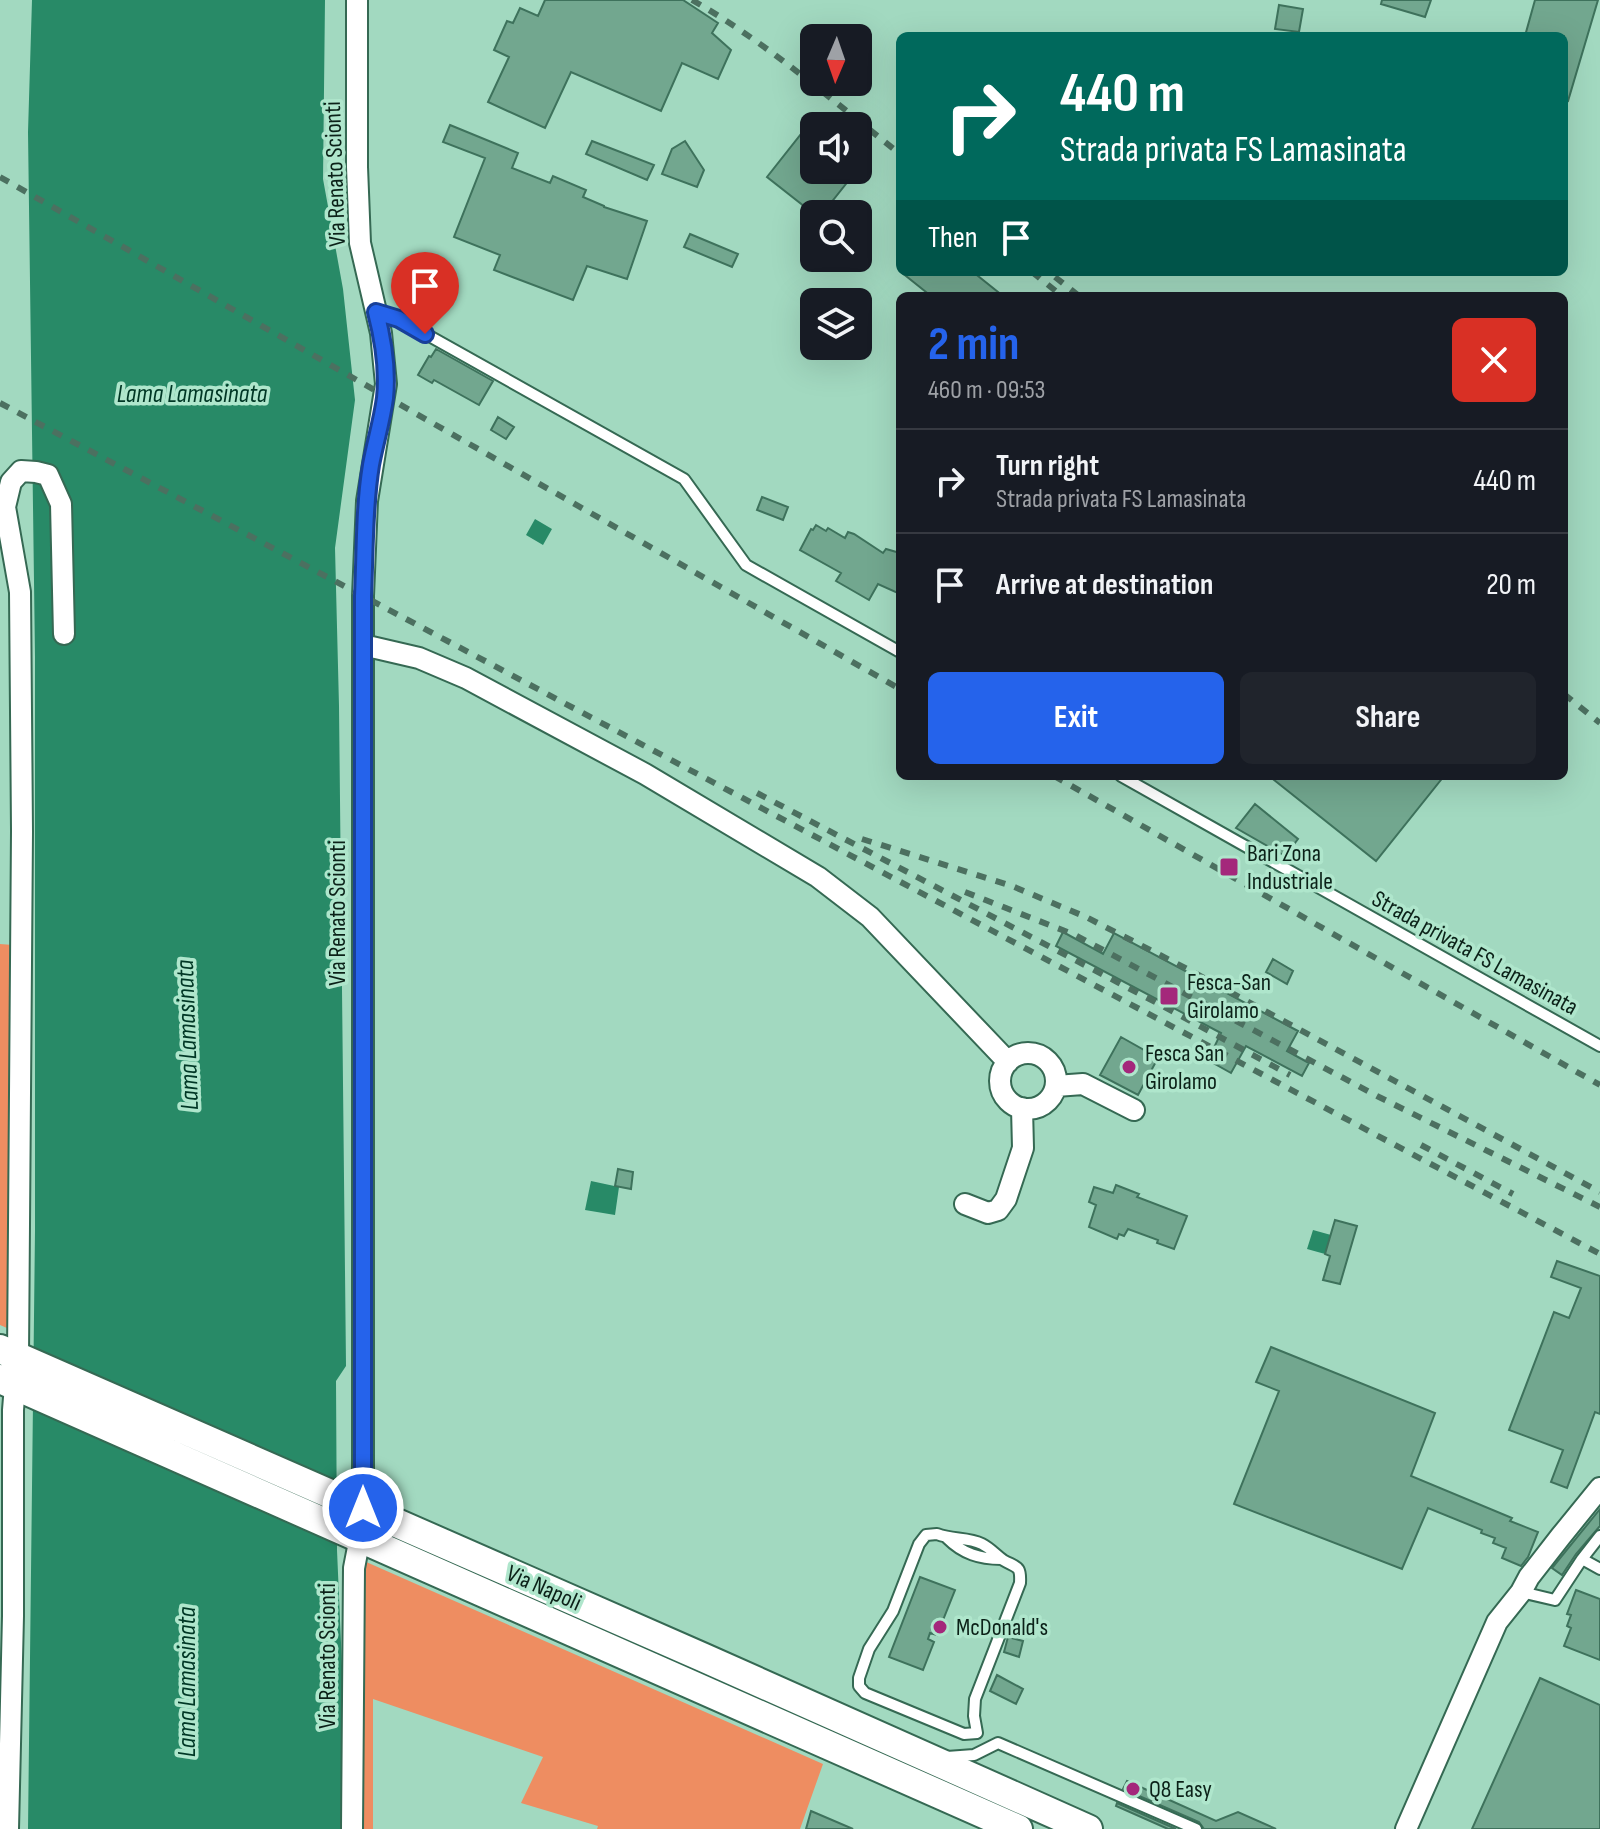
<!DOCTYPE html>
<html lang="en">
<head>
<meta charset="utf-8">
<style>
	:root { --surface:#171b24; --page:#20242c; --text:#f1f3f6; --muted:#9ea1a6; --line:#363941; --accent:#2563eb }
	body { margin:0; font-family:"Sofia Sans Condensed",sans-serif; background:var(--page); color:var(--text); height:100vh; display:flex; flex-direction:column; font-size:30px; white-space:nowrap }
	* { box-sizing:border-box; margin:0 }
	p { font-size:26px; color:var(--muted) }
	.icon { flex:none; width:44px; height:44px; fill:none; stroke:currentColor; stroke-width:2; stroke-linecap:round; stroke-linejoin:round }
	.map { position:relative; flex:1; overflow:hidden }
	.sheet { position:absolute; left:896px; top:292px; width:672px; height:488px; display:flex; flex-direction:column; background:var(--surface); border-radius:12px; box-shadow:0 8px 32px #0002 }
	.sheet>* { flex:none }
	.banner { position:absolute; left:896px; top:32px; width:672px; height:244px; border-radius:12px; box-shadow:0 8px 32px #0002; background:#00695c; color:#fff; overflow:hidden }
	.needle { width:52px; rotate:182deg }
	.fabs { position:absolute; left:800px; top:24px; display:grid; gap:16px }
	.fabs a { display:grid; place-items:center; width:72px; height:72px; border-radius:12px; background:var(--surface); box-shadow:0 8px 32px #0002; font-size:40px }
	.pin { position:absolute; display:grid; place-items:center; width:68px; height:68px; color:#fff; margin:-82px -34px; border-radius:50% 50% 50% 0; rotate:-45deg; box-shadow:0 0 8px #0007 }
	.pin .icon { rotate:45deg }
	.me { position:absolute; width:88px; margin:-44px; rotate:0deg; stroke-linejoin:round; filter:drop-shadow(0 0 6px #0008) }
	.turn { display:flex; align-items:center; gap:28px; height:168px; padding:0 32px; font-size:36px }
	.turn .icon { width:104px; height:104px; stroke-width:2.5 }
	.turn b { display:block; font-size:56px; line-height:68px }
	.then { display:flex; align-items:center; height:76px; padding:0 32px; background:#0003; gap:16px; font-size:30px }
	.round { display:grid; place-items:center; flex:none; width:84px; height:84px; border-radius:12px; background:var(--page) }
	.overview { display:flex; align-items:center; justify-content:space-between; height:136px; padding:0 32px }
	h1 { font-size:48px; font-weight:700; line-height:60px; color:var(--accent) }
	.button { display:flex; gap:16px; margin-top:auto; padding:16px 32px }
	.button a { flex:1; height:92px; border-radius:12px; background:var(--accent); color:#fff; font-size:32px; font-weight:700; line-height:92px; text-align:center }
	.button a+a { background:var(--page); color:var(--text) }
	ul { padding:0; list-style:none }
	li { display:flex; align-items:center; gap:24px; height:104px; padding:0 32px; border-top:2px solid var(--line) }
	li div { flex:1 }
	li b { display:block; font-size:30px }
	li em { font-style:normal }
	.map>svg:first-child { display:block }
	.green { fill:#ee8d61 }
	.water { fill:#288a67 }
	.building { fill:#72a78f; stroke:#3e725c; stroke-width:2 }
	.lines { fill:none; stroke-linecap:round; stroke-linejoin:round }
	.lane-casing { stroke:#356953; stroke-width:14 }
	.street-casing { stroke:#356953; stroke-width:24 }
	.secondary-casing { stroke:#356953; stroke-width:32 }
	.lane { stroke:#fff; stroke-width:10 }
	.street { stroke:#fff; stroke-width:20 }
	.secondary { stroke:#fff; stroke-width:28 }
	.rail { stroke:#4c7060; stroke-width:6; stroke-dasharray:10 10; stroke-linecap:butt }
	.route-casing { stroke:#184099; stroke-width:20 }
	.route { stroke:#2563eb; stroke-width:14 }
	.poi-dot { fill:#a4287b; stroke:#afe6cc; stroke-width:3 }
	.labels { text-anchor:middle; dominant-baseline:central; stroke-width:7; stroke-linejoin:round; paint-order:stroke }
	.street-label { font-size:24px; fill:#0b2118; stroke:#afe6cc }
	.poi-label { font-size:24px; fill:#0b2118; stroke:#afe6cc; text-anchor:start }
	.water-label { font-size:26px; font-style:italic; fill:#003725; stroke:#afe6cc }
</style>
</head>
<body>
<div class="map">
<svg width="1600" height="1829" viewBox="0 0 1600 1829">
	<rect width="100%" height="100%" fill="#a2d9c0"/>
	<path class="green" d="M0 944 13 945 14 1331 0 1325Z
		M364 1561 823 1764 800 1829H597L598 1826 521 1803 543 1757 373 1699V1829H358Z"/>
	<path class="water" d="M32 0H325L323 179 343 289 355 400 335 548 339 706 346 1366 336 1381 337 1550 342 1666V1829H28L35 1231V656L28 132Z
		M535 519 552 529 543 545 526 535Z
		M591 1181 619 1187 615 1215 585 1210Z
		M1313 1230 1331 1235 1325 1254 1307 1249Z"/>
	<path class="building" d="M545 0H683L718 23 712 33 731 50 718 79 682 63 661 111 571 72 545 128 488 102 509 57 494 50 507 21 513 23 520 8 538 16Z
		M1382 0H1431L1425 17 1381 4Z
		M1535 0H1598L1568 101 1564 100V36H1525Z
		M1279 5 1303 9 1299 32 1275 29Z
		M450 125 518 153 512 168 550 183 553 176 586 190 583 197 604 206V207L647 221 627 279 587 266 573 300 494 270 500 255 454 237 485 158 443 142Z
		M805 129 814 136V170H857L822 214H814L767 177Z
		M592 141 654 165 647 180 586 154Z
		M685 141 704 170 697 187 662 174 672 149Z
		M690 234 738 254 732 267 684 247Z
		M901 272H973L1003 296H931Z
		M436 349 493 381 479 405 434 380 432 383 418 375 429 356 431 357Z
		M498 417 514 427 506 439 491 430Z
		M762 497 788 507 783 520 757 510Z
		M816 525 826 531 828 528 845 538 848 532 854 534 883 553 886 549 900 553V594L878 584 869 600 836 581 841 573 800 550 811 529 813 530Z
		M1269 776H1444L1376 861Z
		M1255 804 1298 839 1285 856 1236 828Z
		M1063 932 1103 954 1114 933 1298 1031 1287 1051 1309 1063 1302 1076 1246 1046 1231 1073 1208 1060 1221 1033 1056 946Z
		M1273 959 1293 971 1287 984 1266 972Z
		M1121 1037 1158 1058 1138 1095 1100 1075Z
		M618 1169 633 1172 631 1189 615 1186Z
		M1116 1185 1139 1194 1137 1197 1187 1216 1174 1249 1157 1243 1158 1240 1128 1229 1124 1236 1119 1234 1117 1239 1089 1227 1096 1205 1089 1202 1094 1187 1113 1193Z
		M1335 1220 1357 1226 1340 1284 1323 1280 1330 1256 1325 1254Z
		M1557 1261 1600 1276V1414L1595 1412 1567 1488 1551 1482 1563 1450 1509 1430 1554 1312 1569 1318 1581 1288 1551 1277Z
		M1271 1347 1435 1413 1411 1476 1512 1518 1510 1521 1538 1532 1528 1557 1521 1566 1502 1558 1506 1548 1493 1543 1495 1538 1481 1533 1482 1530 1428 1508 1402 1569 1234 1504 1279 1391 1256 1382Z
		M1600 1509V1526L1576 1554 1562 1575 1552 1568Z
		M920 1577 955 1590 937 1635 930 1633 928 1639 934 1642 923 1670 889 1657Z
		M1576 1590 1600 1599V1660L1564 1646 1571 1628 1567 1626 1571 1615 1567 1614Z
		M1008 1637 1023 1641 1019 1657 1004 1652Z
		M997 1675 1023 1689 1016 1704 990 1691Z
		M1540 1678 1600 1705V1829H1472Z
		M1127 1781 1216 1821 1238 1812 1276 1829H1204L1199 1822 1123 1789Z
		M1117 1803 1176 1829H1168L1116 1806Z
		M811 1811 853 1829H806Z"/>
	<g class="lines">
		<g class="lane-casing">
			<path id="lane" d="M376 312 399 319 684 479 746 565 900 652
				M1121 776 1600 1046
				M937 1534C952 1540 968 1537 982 1544 990 1548 996 1555 1003 1560 1017 1568 1021 1565 1020 1583L975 1699 974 1716 977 1733 964 1734 865 1693 859 1686V1678L869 1649 893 1611 919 1544 926 1535Z
				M947 1538C963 1554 980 1559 1001 1559
				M1582 1559 1600 1536
				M1521 1592 1555 1600 1582 1559 1600 1569
				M947 1757 974 1755 998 1743 1196 1829"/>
		</g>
		<g class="street-casing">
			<path id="street" d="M363 645 419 658 466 678 645 774 818 877 870 917 1008 1062
				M1000 1081a28 28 0 1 1 56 0a28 28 0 1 1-56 0Z
				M1056 1086 1083 1084 1134 1110
				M965 1204 988 1213 998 1210 1006 1199 1023 1148 1022 1108
				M18 1357 22 831 20 592 5 507 11 482 21 471 36 472 48 475 61 504 64 634
				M8 1829 13 1616V1410L15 1385
				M352 1829 354 1568 360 1537 363 1508V596L367 501 386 384 381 333 360 243 357 167V0
				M1406 1829 1497 1622 1521 1592 1529 1577 1561 1536 1600 1488"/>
		</g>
		<g class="secondary-casing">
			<path id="secondary" d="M0 1349 702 1657 1088 1829
				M0 1379 1018 1829"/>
		</g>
		<use href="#lane" class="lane"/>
		<use href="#street" class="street"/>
		<use href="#secondary" class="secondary"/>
		<path class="rail" d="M692 0C766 42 833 101 900 154
			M0 177 900 689
			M1032 272 1062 296
			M1055 277 1079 296
			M0 403 1600 1254
			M1564 694 1600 723
			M1054 776 1600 1085
			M757 793 1157 1003 1290 1075
			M862 839 1012 886 1086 917 1195 973 1600 1192
			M965 892 1075 935 1379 1097 1600 1207
			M1421 1145 1513 1194"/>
	</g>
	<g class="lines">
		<g class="route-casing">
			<path id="route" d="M363 1508V596C365 553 364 508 371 465 375 443 382 421 385 398 388 370 383 339 376 312L399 319 425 334"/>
		</g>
		<use href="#route" class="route"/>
	</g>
	<g class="poi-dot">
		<rect x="1219" y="857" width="20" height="20" rx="4"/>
		<rect x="1159" y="986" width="20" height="20" rx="4"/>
		<circle cx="1129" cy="1067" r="8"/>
		<circle cx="940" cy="1627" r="8"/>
		<circle cx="1133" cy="1789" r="8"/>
	</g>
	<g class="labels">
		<g class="street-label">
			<text transform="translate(335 174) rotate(-92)">Via Renato Scionti</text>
			<text transform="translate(337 913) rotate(-90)">Via Renato Scionti</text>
			<text transform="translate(1475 953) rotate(29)">Strada privata FS Lamasinata</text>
			<text transform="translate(544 1588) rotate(24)">Via Napoli</text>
			<text transform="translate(327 1656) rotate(-90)">Via Renato Scionti</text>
		</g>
		<g class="poi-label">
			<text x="1247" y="853">Bari Zona<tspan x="1247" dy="28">Industriale</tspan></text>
			<text x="1187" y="982">Fesca-San<tspan x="1187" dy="28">Girolamo</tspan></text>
			<text x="1145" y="1053">Fesca San<tspan x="1145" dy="28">Girolamo</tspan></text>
			<text x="956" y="1627">McDonald's</text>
			<text x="1149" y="1789">Q8 Easy</text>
		</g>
		<g class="water-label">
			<text x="192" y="394">Lama Lamasinata</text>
			<text transform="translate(188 1035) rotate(-92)">Lama Lamasinata</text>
			<text transform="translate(187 1682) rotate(-90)">Lama Lamasinata</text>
		</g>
	</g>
</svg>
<div class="fabs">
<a><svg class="needle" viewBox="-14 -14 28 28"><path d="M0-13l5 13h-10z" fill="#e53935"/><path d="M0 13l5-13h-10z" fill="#9ea1a6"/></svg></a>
<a><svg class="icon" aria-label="sound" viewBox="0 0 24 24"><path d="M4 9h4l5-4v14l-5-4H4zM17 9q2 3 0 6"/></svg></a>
<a><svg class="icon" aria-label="search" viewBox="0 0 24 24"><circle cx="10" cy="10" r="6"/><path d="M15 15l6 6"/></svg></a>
<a><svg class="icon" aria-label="layers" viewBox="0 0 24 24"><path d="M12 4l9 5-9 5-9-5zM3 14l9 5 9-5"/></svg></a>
</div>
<div class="pin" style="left:425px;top:334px;background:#d93025"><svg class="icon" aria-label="arrive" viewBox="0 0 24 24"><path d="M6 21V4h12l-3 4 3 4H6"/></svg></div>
<svg class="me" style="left:363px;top:1508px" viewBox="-20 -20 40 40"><circle r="17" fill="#2563eb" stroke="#fff" stroke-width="3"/><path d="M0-11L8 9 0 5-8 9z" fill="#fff"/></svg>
<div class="banner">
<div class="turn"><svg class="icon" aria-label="right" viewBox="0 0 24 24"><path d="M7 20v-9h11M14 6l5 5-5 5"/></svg><div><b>440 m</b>Strada privata FS Lamasinata</div></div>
<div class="then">Then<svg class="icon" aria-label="arrive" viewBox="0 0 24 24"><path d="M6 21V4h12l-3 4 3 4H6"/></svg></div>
</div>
<section class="sheet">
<div class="overview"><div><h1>2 min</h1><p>460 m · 09:53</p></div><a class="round" style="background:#d93025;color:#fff"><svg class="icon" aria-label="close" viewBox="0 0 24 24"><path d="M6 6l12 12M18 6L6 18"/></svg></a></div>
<ul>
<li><svg class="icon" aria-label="right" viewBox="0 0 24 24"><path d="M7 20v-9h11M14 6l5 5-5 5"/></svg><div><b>Turn right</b><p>Strada privata FS Lamasinata</p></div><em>440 m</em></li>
<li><svg class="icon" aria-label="arrive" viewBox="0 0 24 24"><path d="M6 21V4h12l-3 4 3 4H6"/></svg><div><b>Arrive at destination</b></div><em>20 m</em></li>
</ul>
<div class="button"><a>Exit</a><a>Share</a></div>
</section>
</div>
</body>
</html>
